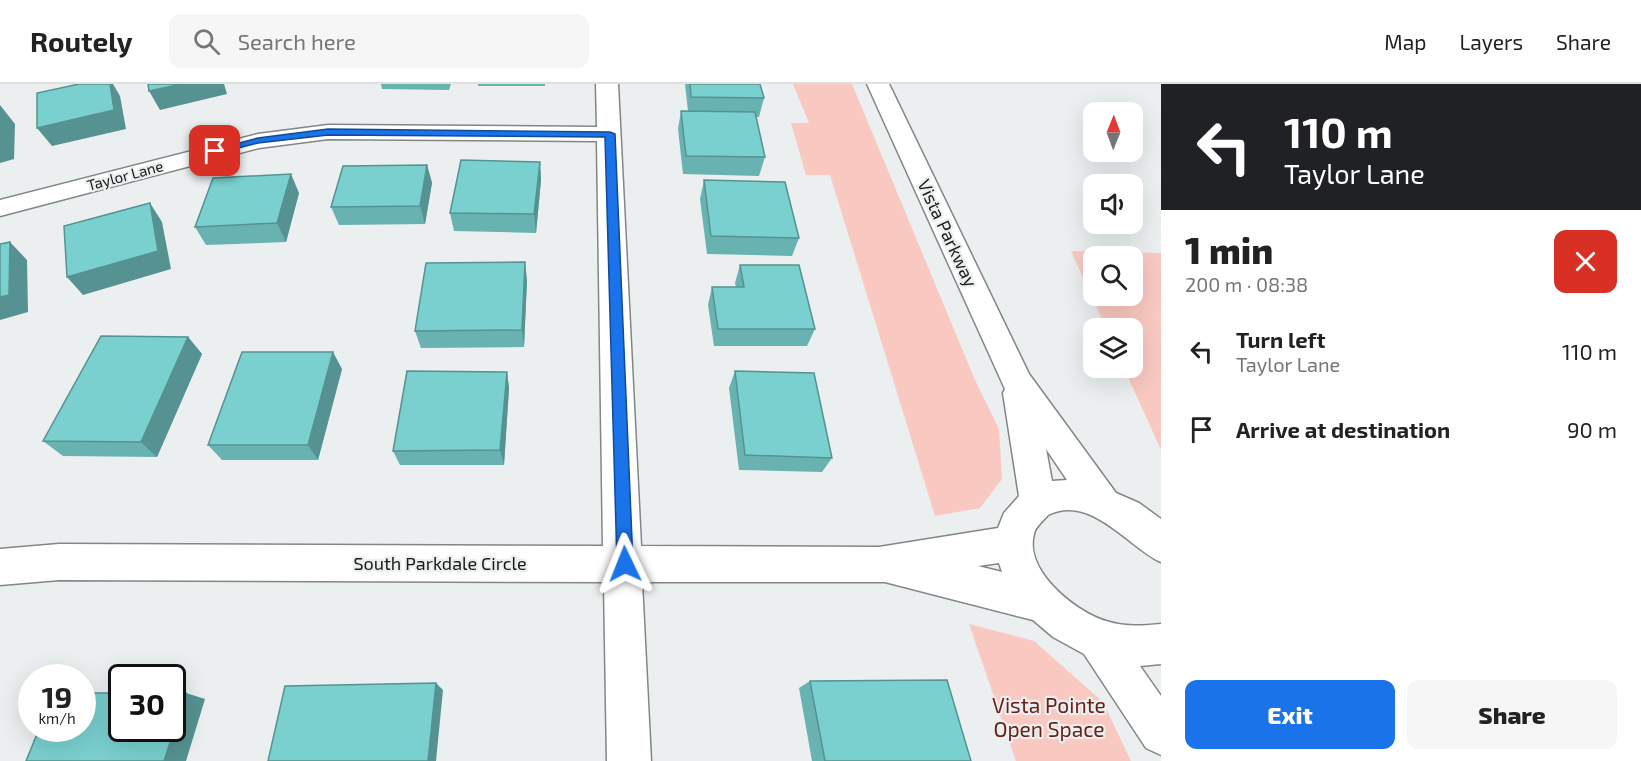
<!DOCTYPE html>
<html lang="en">
<head>
<meta charset="utf-8">
<style>
	:root { --surface:#fff; --page:#f6f6f6; --text:#222; --muted:#767676; --line:#e0e0e0; --accent:#1a73e8 }
	body { margin:0; font-family:"Exo 2",sans-serif; background:var(--page); color:var(--text); height:100vh; display:flex; flex-direction:column; font-size:22px; white-space:nowrap }
	* { box-sizing:border-box; margin:0 }
	p { font-size:20px; color:var(--muted) }
	.icon { flex:none; width:33px; height:33px; fill:none; stroke:currentColor; stroke-width:2; stroke-linecap:round; stroke-linejoin:round }
	.map { position:relative; flex:1; overflow:hidden }
	.drawer { display:flex; flex-direction:column; background:var(--surface); width:480px }
	.drawer>* { flex:none }
	.banner { background:#202124; color:#fff; overflow:hidden }
	.needle { width:39px; rotate:1deg }
	.controls { position:absolute; left:1083px; top:18px; display:grid; gap:12px }
	.controls a { display:grid; place-items:center; width:60px; height:60px; border-radius:12px; background:var(--surface); box-shadow:0 6px 24px #0002; font-size:30px }
	.speed { position:absolute; left:18px; top:580px; display:flex; gap:12px; font-size:30px; font-weight:700; text-align:center }
	.speed>* { display:grid; place-content:center; width:78px; height:78px; border-radius:50%; background:var(--surface); box-shadow:0 6px 24px #0002; line-height:1 }
	.speed small { font-size:15px; font-weight:400 }
	.speed .limit { border:3px solid #111; border-radius:9px; background:#fff; color:#111 }
	.pin { position:absolute; display:grid; place-items:center; width:51px; height:51px; color:#fff; margin:-26px; border-radius:12px; box-shadow:0 3px 9px #0006 }
	.me { position:absolute; width:66px; margin:-33px; rotate:358deg; stroke-linejoin:round; filter:drop-shadow(0 0 4px #0008) }
	.turn { display:flex; align-items:center; gap:21px; height:126px; padding:0 24px; font-size:27px }
	.turn .icon { width:78px; height:78px; stroke-width:2.5 }
	.turn b { display:block; font-size:42px; line-height:51px }
	.round { display:grid; place-items:center; flex:none; width:63px; height:63px; border-radius:12px; background:var(--page) }
	.headline { display:flex; align-items:center; justify-content:space-between; height:102px; padding:0 24px }
	h1 { font-size:36px; font-weight:800; line-height:45px }
	.primary-button { display:flex; gap:12px; margin-top:auto; padding:12px 24px }
	.primary-button a { flex:1; height:69px; border-radius:12px; background:var(--accent); color:#fff; font-size:24px; font-weight:800; line-height:69px; text-align:center }
	.primary-button a+a { background:var(--page); color:var(--text) }
	ul { padding:0; list-style:none }
	li { display:flex; align-items:center; gap:18px; height:78px; padding:0 24px }
	li div { flex:1 }
	li b { display:block; font-size:22px }
	li em { font-style:normal }
	header { display:flex; align-items:center; gap:36px; box-sizing:border-box; height:84px; padding:0 30px; background:var(--surface); border-bottom:2px solid var(--line) }
	header strong { font-size:28px }
	nav { display:flex; gap:33px; margin-inline-start:auto; font-size:21px }
	.search { width:420px; height:54px; background:var(--page); display:flex; align-items:center; gap:15px; box-sizing:border-box; padding:0 21px; border-radius:12px; color:var(--muted); font-size:22px }
	main { display:flex; flex:1; min-height:0 }
	.map>svg:first-child { display:block }
	.green { fill:#f9c9c1; fill-rule:evenodd }
	.lines { fill:none; stroke-linecap:round; stroke-linejoin:round }
	.minor-casing { stroke:#828686; stroke-width:3 }
	.minor { fill:#fff; fill-rule:evenodd }
	.wall { fill:#68b3b2 }
	.shaded-wall { fill:#559291 }
	.building { fill:#79d0cf; stroke:#559291; stroke-width:1.5 }
	.route { fill:#1a73e8; stroke:#114b97; stroke-width:1.5 }
	.labels { text-anchor:middle; dominant-baseline:central; stroke-width:4.5; stroke-linejoin:round; paint-order:stroke }
	.far-street-label { font-size:15px; fill:#181919; stroke:#ebefef }
	.street-label { font-size:18px; fill:#181919; stroke:#ebefef }
	.near-park-label { font-size:21px; fill:#6c1d15; stroke:#ebefef }
</style>
</head>
<body>
<header>
<strong>Routely</strong>
<div class="search"><svg class="icon" aria-label="search" viewBox="0 0 24 24"><circle cx="10" cy="10" r="6"/><path d="M15 15l6 6"/></svg>Search here</div>
<nav><a>Map</a><a>Layers</a><a>Share</a></nav>
</header>
<main>
<div class="map">
<svg width="1161" height="677" viewBox="0 0 1161 677">
	<rect width="100%" height="100%" fill="#ebefef"/>
	<path class="green" d="M793 0H852L975 296 999 345 1002 395 980 424 935 432 830 91H806L791 39H809Z
		M1071 167 1161 169V366L1124 284H1132V244H1106ZM1094 172H1132V212H1094Z
		M969 540 1034 557 1103 618 1131 677H1016Z"/>
	<g class="lines">
		<g class="minor-casing">
			<path id="minor" d="M596 0H618L641 462 879 463 998 444 1004 429 1019 412 1003 309 1005 305 867 0H889L1029 290 1116 409 1139 419 1161 435V478C1130 465 1091 409 1048 431 1043 437 1035 443 1034 450 1024 486 1074 527 1106 537 1125 543 1141 542 1161 540V580L1140 582 1161 612V671L1146 664 1084 570 1053 553 1033 536 885 498H642L651 677H607L604 498 59 496 0 501V465L59 460 603 462 597 57 328 55 259 64 0 132V116L258 50 328 41 597 43ZM1046 365 1067 396 1052 397ZM999 479 1002 488 978 482Z"/>
		</g>
		<use href="#minor" class="minor"/>
	</g>
	<path class="wall" d="M381 0H451L449 6 382 5Z
		M478 0H545V2H478Z
		M685 0H760L764 14 759 33H756L765 73 759 92 683 90 678 45 681 27H688Z
		M540 78 541 96 536 149 454 147 450 129Z
		M427 81 432 99 425 140 339 141 331 123Z
		M704 96 799 154 792 172 707 170 700 115Z
		M299 109 286 158 206 161 195 143Z
		M740 181 815 245 807 262H714L708 221 712 203H736L735 199Z
		M527 196 524 263 421 264 415 247Z
		M188 253 202 270 157 373 63 372 43 357Z
		M342 285 318 376H222L208 361Z
		M735 287 832 374 822 388 739 386 729 304Z
		M507 288 509 304 504 381H400L393 367Z
		M810 597 971 677H812L799 604Z"/>
	<path class="shaded-wall" d="M110 0H113L120 12 126 45 52 62 37 44Z
		M182 0H224L227 10 160 26 149 7Z
		M0 21 15 40 14 75 0 79Z
		M540 78 541 96 536 149 534 130Z
		M427 81 432 99 425 140 420 122Z
		M291 90 299 109 286 158 277 139Z
		M150 119 162 138 171 185 83 211 67 193Z
		M10 158 27 176 28 228 0 236V213Z
		M525 178 527 196 524 263 522 246Z
		M188 253 202 270 157 373 141 358Z
		M333 268 342 285 318 376 308 361Z
		M507 288 509 304 504 381 500 366Z
		M436 599 443 606 436 677H428Z
		M186 609 205 615 186 677H164Z"/>
	<path class="building" d="M79 0H110L114 26 37 44V9Z
		M148 0H182L149 7Z
		M690 0H760L764 14 691 13Z
		M681 27 755 28 765 73 686 72Z
		M461 76 540 78 534 130 450 129Z
		M427 81 420 122 331 123 343 82Z
		M291 90 277 139 195 143 213 94Z
		M704 96 785 98 799 154 711 152Z
		M150 119 158 167 67 193 64 142Z
		M10 158 9 211 0 213V160Z
		M525 178 522 246 415 247 426 179Z
		M740 181H799L815 245H718L712 203H744Z
		M101 252 188 253 141 358 43 357Z
		M242 268H333L308 361H208Z
		M407 287 507 288 500 366 393 367Z
		M735 287 814 289 832 374 745 371Z
		M947 596 971 677H825L810 597Z
		M436 599 428 677H268L285 602Z
		M82 609H122V645H172V609H186L164 677H26L39 645H82Z"/>
	<path class="route" d="M328 45 610 48 615 50 633 480 630 486 625 488 619 486 617 480 605 53 328 51 258 59 215 70 210 67 258 54Z"/>
	<g class="labels">
		<g class="far-street-label">
			<text transform="translate(125 91) rotate(-15)">Taylor Lane</text>
		</g>
		<g class="street-label">
			<text transform="translate(948 149) rotate(65)">Vista Parkway</text>
			<text x="440" y="479">South Parkdale Circle</text>
		</g>
		<g class="near-park-label">
			<text x="1049" y="620">Vista Pointe<tspan x="1049" dy="24">Open Space</tspan></text>
		</g>
	</g>
</svg>
<div class="controls">
<a><svg class="needle" viewBox="-14 -14 28 28"><path d="M0-13l5 13h-10z" fill="#e53935"/><path d="M0 13l5-13h-10z" fill="#767676"/></svg></a>
<a><svg class="icon" aria-label="sound" viewBox="0 0 24 24"><path d="M4 9h4l5-4v14l-5-4H4zM17 9q2 3 0 6"/></svg></a>
<a><svg class="icon" aria-label="search" viewBox="0 0 24 24"><circle cx="10" cy="10" r="6"/><path d="M15 15l6 6"/></svg></a>
<a><svg class="icon" aria-label="layers" viewBox="0 0 24 24"><path d="M12 4l9 5-9 5-9-5zM3 14l9 5 9-5"/></svg></a>
</div>
<div class="speed"><div>19<small>km/h</small></div><div class="limit">30</div></div>
<div class="pin" style="left:215px;top:67px;background:#d93025"><svg class="icon" aria-label="arrive" viewBox="0 0 24 24"><path d="M6 21V4h12l-3 4 3 4H6"/></svg></div>
<svg class="me" style="left:625px;top:480px" viewBox="-20 -20 40 40"><path d="M0-17L14 15 0 8-14 15z" fill="#1a73e8" stroke="#fff" stroke-width="4"/></svg>
</div>
<section class="drawer">
<div class="banner">
<div class="turn"><svg class="icon" aria-label="left" viewBox="0 0 24 24"><path d="M17 20v-9H6M10 6l-5 5 5 5"/></svg><div><b>110 m</b>Taylor Lane</div></div>
</div>
<div class="headline"><div><h1>1 min</h1><p>200 m · 08:38</p></div><a class="round" style="background:#d93025;color:#fff"><svg class="icon" aria-label="close" viewBox="0 0 24 24"><path d="M6 6l12 12M18 6L6 18"/></svg></a></div>
<ul>
<li><svg class="icon" aria-label="left" viewBox="0 0 24 24"><path d="M17 20v-9H6M10 6l-5 5 5 5"/></svg><div><b>Turn left</b><p>Taylor Lane</p></div><em>110 m</em></li>
<li><svg class="icon" aria-label="arrive" viewBox="0 0 24 24"><path d="M6 21V4h12l-3 4 3 4H6"/></svg><div><b>Arrive at destination</b></div><em>90 m</em></li>
</ul>
<div class="primary-button"><a>Exit</a><a>Share</a></div>
</section>
</main>
</body>
</html>
